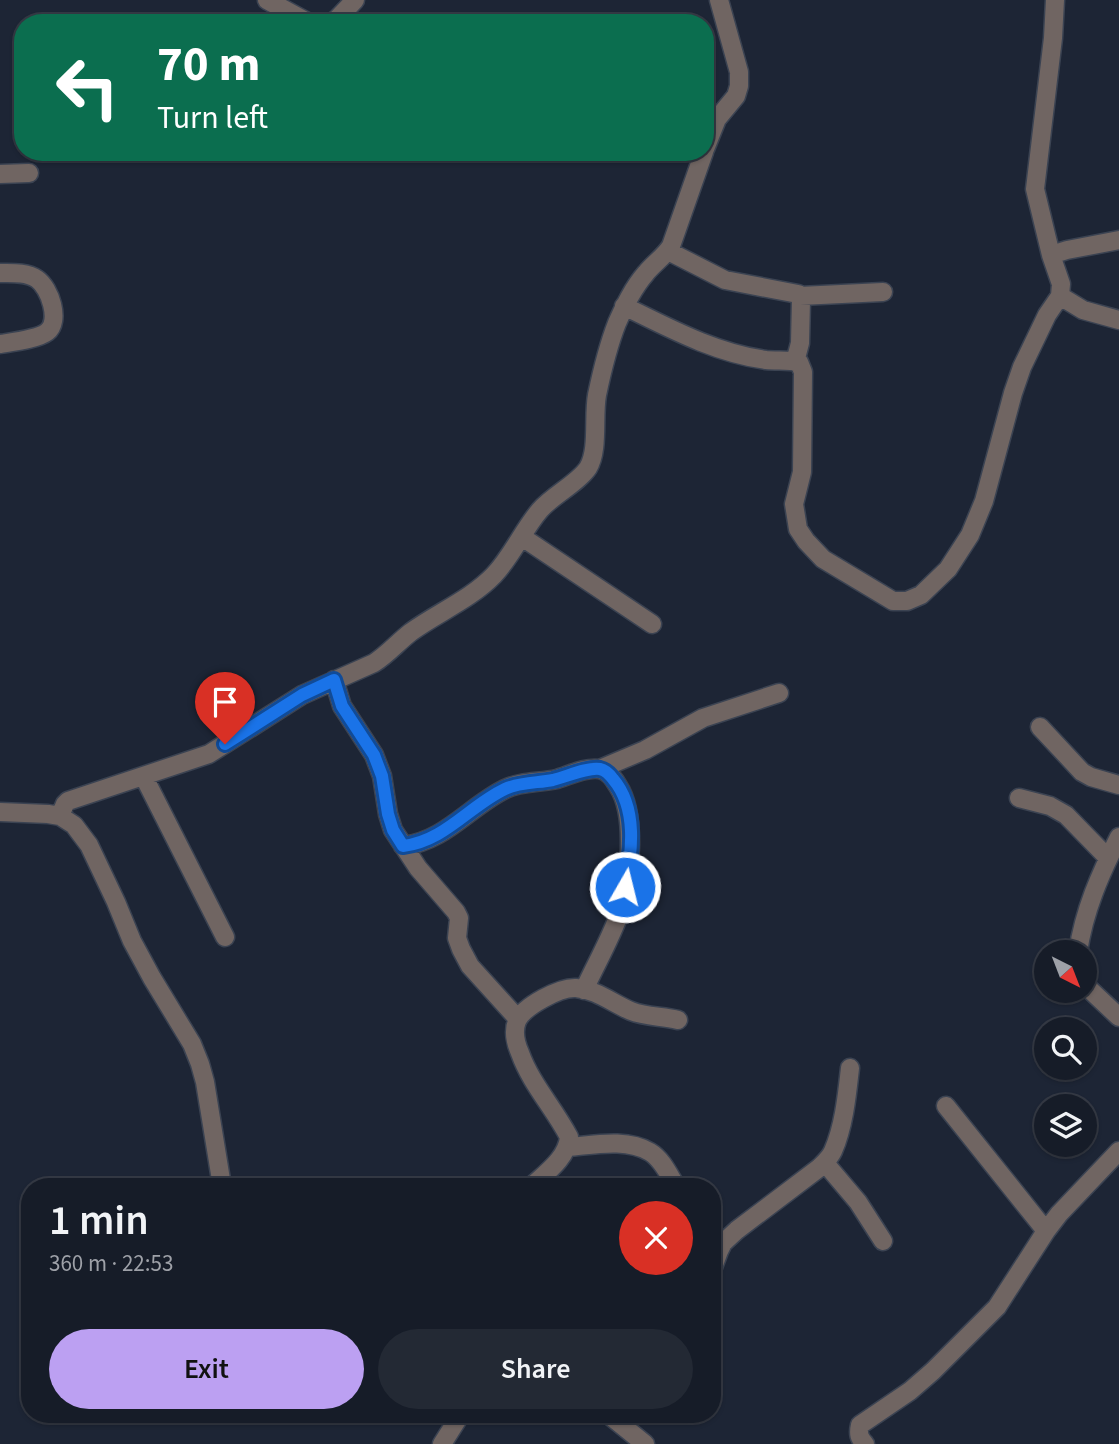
<!DOCTYPE html>
<html lang="en">
<head>
<meta charset="utf-8">
<style>
	:root { --surface:#161c28; --page:#232934; --text:#f1f3f6; --muted:#9ea1a8; --line:#353a45; --accent:#bca0f2 }
	body { margin:0; font-family:"Source Sans 3",sans-serif; background:var(--page); color:var(--text); height:100vh; display:flex; flex-direction:column; font-size:26px; white-space:nowrap }
	* { box-sizing:border-box; margin:0 }
	p { font-size:23px; color:var(--muted) }
	.icon { flex:none; width:38px; height:38px; fill:none; stroke:currentColor; stroke-width:2; stroke-linecap:round; stroke-linejoin:round }
	.map { position:relative; flex:1; overflow:hidden }
	.side { position:absolute; left:21px; top:1178px; width:700px; height:245px; display:flex; flex-direction:column; background:var(--surface); border-radius:28px; box-shadow:0 2px 5px #0004,0 0 0 2px var(--line) }
	.side>* { flex:none }
	.top-card { position:absolute; left:14px; top:14px; width:700px; height:147px; border-radius:28px; box-shadow:0 2px 5px #0004,0 0 0 2px var(--line); background:#0b6e4f; color:#fff; overflow:hidden }
	.needle { width:46px; rotate:138deg }
	.buttons { position:absolute; left:1034px; top:940px; display:grid; gap:14px }
	.buttons a { display:grid; place-items:center; width:63px; height:63px; border-radius:50%; background:var(--surface); box-shadow:0 2px 5px #0004,0 0 0 2px var(--line); font-size:35px }
	.pin { position:absolute; display:grid; place-items:center; width:60px; height:60px; color:#fff; margin:-72px -30px; border-radius:50% 50% 50% 0; rotate:-45deg; box-shadow:0 0 7px #0007 }
	.pin .icon { rotate:45deg }
	.me { position:absolute; width:77px; margin:-38px; rotate:8deg; stroke-linejoin:round; filter:drop-shadow(0 0 5px #0008) }
	.turn { display:flex; align-items:center; gap:24px; height:147px; padding:0 28px; font-size:32px }
	.turn .icon { width:91px; height:91px; stroke-width:2.5 }
	.turn b { display:block; font-size:49px; line-height:60px }
	.round { display:grid; place-items:center; flex:none; width:74px; height:74px; border-radius:37px; background:var(--page) }
	.summary { display:flex; align-items:center; justify-content:space-between; height:119px; padding:0 28px }
	h1 { font-size:42px; font-weight:600; line-height:52px }
	.cta { display:flex; gap:14px; margin-top:auto; padding:14px 28px }
	.cta a { flex:1; height:80px; border-radius:42px; background:var(--accent); color:#111; font-size:28px; font-weight:600; line-height:80px; text-align:center }
	.cta a+a { background:var(--page); color:var(--text) }
	.map>svg:first-child { display:block }
	.lines { fill:none; stroke-linecap:round; stroke-linejoin:round }
	.minor-casing { stroke:#3b4352; stroke-width:21 }
	.minor { stroke:#706562; stroke-width:18 }
	.route-casing { stroke:#114b97; stroke-width:18 }
	.route { stroke:#1a73e8; stroke-width:12 }
</style>
</head>
<body>
<div class="map">
<svg width="1119" height="1444" viewBox="0 0 1119 1444">
	<rect width="100%" height="100%" fill="#1d2535"/>
	<g class="lines">
		<g class="minor-casing">
			<path id="minor" d="M267 0 309 23
				M331 23 337 19 355 0
				M705 149 717 119 736 96 739 86V72L719 0
				M0 174 29 173
				M668 251 725 280 798 294 801 300 800 343 795 362
				M1051 255 1067 250 1119 240
				M0 273C12 273 27 272 37 279 50 288 61 321 47 332 38 339 12 342 0 344
				M800 296 883 292
				M1060 296 1083 310 1119 320
				M624 306C669 328 715 353 766 360 777 361 788 360 799 362L803 372 802 472 794 504 798 529 806 541 823 559 893 601H907L921 595 948 569 970 535 984 501 1013 393 1022 367 1047 315 1060 296 1061 284 1051 255 1035 189 1053 38 1055 0
				M522 537 652 624
				M334 680 342 706 374 755 382 776 388 814 393 830 418 868 456 912 459 918 457 938 461 949 470 966 518 1019
				M1040 727 1082 772 1091 777 1119 785
				M600 769 645 750 703 718 779 693
				M144 777 225 937
				M1019 798 1050 806 1066 815 1108 858
				M0 812 48 814 60 816 74 825 89 845 116 902 132 941 152 978 192 1044 200 1064 205 1082 222 1186
				M60 816 65 804 68 801 209 754 302 695 374 663C388 654 398 642 411 632 437 613 471 599 494 575 512 556 523 530 540 510 553 495 578 483 588 468 599 450 593 417 597 395 602 371 608 346 617 323 625 305 633 288 646 273 654 263 664 257 671 246L704 152
				M403 846C445 841 469 807 505 789 521 781 540 783 557 779 570 775 585 767 599 769 608 770 614 779 618 786 637 815 630 881 620 912 611 938 596 964 584 990
				M1078 952C1084 911 1100 874 1119 837
				M1085 985 1119 1017
				M946 1106 1046 1231
				M568 1147C594 1145 626 1138 650 1152 662 1159 669 1175 676 1186
				M825 1163 858 1202 883 1241
				M532 1186C547 1172 567 1158 569 1137 554 1108 531 1084 520 1053 516 1044 513 1031 517 1021 524 1006 560 987 576 988 597 990 612 1003 631 1011 646 1017 663 1016 678 1020
				M712 1270 719 1251 723 1243 737 1230 819 1168C824 1163 830 1158 833 1151 844 1126 847 1095 850 1068
				M608 1414 645 1444
				M442 1444 461 1414
				M865 1444C859 1438 858 1434 860 1425L910 1391 933 1371 997 1307 1046 1231 1059 1214 1119 1151"/>
		</g>
		<use href="#minor" class="minor"/>
	</g>
	<g class="lines">
		<g class="route-casing">
			<path id="route" d="M225 744 302 695 334 680 342 706 374 755 382 776 388 814 393 830 403 846C445 841 469 806 505 789 520 782 538 783 553 780 566 777 587 767 600 769 605 770 610 775 613 779 638 808 632 853 625 887"/>
		</g>
		<use href="#route" class="route"/>
	</g>
</svg>
<div class="buttons">
<a><svg class="needle" viewBox="-14 -14 28 28"><path d="M0-13l5 13h-10z" fill="#e53935"/><path d="M0 13l5-13h-10z" fill="#9ea1a8"/></svg></a>
<a><svg class="icon" aria-label="search" viewBox="0 0 24 24"><circle cx="10" cy="10" r="6"/><path d="M15 15l6 6"/></svg></a>
<a><svg class="icon" aria-label="layers" viewBox="0 0 24 24"><path d="M12 4l9 5-9 5-9-5zM3 14l9 5 9-5"/></svg></a>
</div>
<div class="pin" style="left:225px;top:744px;background:#d93025"><svg class="icon" aria-label="arrive" viewBox="0 0 24 24"><path d="M6 21V4h12l-3 4 3 4H6"/></svg></div>
<svg class="me" style="left:625px;top:887px" viewBox="-20 -20 40 40"><circle r="17" fill="#1a73e8" stroke="#fff" stroke-width="3"/><path d="M0-11L8 9 0 5-8 9z" fill="#fff"/></svg>
<div class="top-card">
<div class="turn"><svg class="icon" aria-label="left" viewBox="0 0 24 24"><path d="M17 20v-9H6M10 6l-5 5 5 5"/></svg><div><b>70 m</b>Turn left</div></div>
</div>
<section class="side">
<div class="summary"><div><h1>1 min</h1><p>360 m · 22:53</p></div><a class="round" style="background:#d93025;color:#fff"><svg class="icon" aria-label="close" viewBox="0 0 24 24"><path d="M6 6l12 12M18 6L6 18"/></svg></a></div>
<div class="cta"><a>Exit</a><a>Share</a></div>
</section>
</div>
</body>
</html>
